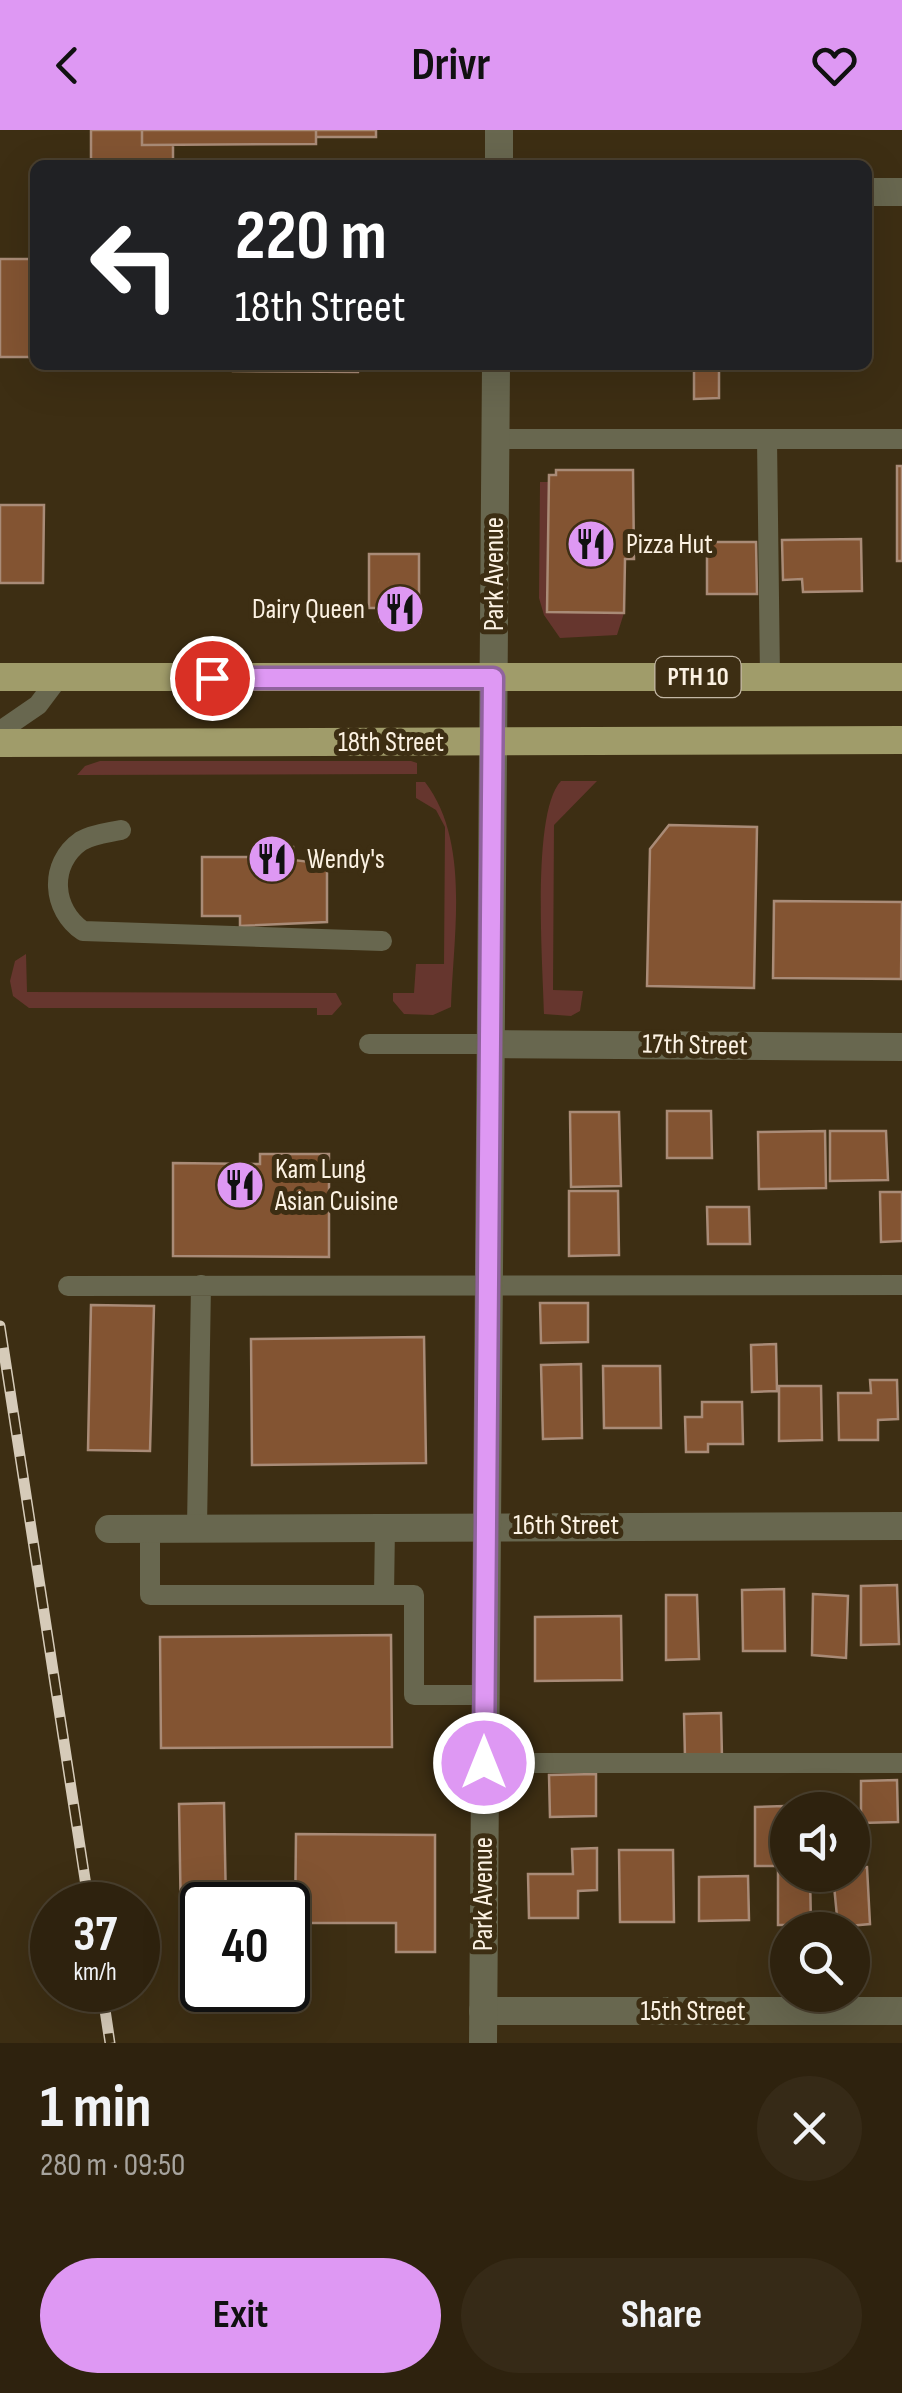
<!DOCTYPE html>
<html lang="en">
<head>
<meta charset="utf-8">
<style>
	:root { --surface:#2e220e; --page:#362a17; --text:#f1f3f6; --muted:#a7a49e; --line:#493f2e; --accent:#de98f3 }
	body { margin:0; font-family:"Sofia Sans Condensed",sans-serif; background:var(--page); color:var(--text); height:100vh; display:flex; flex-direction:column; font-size:38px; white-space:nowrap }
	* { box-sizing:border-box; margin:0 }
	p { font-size:32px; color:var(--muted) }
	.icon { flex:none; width:55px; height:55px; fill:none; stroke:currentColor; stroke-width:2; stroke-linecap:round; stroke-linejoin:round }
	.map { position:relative; height:1913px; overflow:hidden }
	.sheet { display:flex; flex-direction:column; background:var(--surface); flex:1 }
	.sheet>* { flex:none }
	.guide { position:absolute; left:30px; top:30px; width:842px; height:210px; border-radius:15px; box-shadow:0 10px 40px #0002,0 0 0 2px var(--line); background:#202124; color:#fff; overflow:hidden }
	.tools { position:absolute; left:770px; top:1662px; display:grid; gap:20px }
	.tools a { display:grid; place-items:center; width:100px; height:100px; border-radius:50%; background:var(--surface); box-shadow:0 10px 40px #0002,0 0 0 2px var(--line); font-size:50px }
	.speed { position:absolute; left:30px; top:1752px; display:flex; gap:20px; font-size:50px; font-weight:700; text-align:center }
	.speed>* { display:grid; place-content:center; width:130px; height:130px; border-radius:50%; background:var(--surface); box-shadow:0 10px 40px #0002,0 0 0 2px var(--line); line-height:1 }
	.speed small { font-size:25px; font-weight:400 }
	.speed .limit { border:5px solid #111; border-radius:15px; background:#fff; color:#111 }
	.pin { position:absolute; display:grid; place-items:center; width:85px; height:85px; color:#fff; margin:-42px; border:5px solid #fff; border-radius:50%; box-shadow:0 2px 10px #0007 }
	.me { position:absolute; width:110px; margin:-55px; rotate:0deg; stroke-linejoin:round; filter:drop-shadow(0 0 8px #0008) }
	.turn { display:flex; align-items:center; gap:35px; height:210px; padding:0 40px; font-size:45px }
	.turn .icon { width:130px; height:130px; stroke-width:2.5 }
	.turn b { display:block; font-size:70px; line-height:85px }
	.round { display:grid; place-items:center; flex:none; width:105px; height:105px; border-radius:52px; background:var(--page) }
	.overview { display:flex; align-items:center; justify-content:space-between; height:170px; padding:0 40px }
	h1 { font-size:60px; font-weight:700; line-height:75px }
	.button { display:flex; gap:20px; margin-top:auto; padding:20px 40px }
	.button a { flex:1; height:115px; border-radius:60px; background:var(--accent); color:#111; font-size:40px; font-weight:700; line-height:115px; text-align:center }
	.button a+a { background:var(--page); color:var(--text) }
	header { display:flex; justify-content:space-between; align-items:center; height:130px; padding:0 40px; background:var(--accent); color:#111; font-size:45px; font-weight:700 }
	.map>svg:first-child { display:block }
	.green { fill:#66362e }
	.building { fill:#835432; stroke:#a98b77; stroke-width:2.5 }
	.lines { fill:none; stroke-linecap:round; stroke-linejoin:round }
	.service { stroke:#68674f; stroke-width:20 }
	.minor { stroke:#68674f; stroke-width:28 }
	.tertiary { stroke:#68674f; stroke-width:28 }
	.primary { stroke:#a09c6a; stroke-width:28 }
	.rail-casing { stroke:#d6cbb9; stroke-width:11 }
	.rail { stroke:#3d2e13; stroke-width:8; stroke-dasharray:22; stroke-linecap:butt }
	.route-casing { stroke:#90639e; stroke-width:25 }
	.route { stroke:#de98f3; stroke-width:18 }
	.labels { text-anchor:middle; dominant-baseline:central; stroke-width:10; stroke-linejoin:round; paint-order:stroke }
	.shield { fill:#3d2e13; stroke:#c3b7a5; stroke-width:2.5 }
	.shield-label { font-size:25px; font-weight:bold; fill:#fcf2e3 }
	.poi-label { font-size:28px; fill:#fcf2e3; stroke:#3d2e13; text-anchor:start }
	.street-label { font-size:28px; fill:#fcf2e3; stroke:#3d2e13 }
</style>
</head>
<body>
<header><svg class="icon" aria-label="back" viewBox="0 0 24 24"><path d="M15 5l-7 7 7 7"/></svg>Drivr<svg class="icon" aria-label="heart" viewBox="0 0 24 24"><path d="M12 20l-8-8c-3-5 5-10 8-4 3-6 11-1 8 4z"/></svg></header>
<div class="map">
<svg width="902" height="1913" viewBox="0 0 902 1913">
	<rect width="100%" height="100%" fill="#3d2e13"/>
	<path class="green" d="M540 352H549L547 482 624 483 617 505 560 508 544 485 539 468Z
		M100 631H411L417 633V644L77 645 85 636Z
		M561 651H597L554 695 553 860 583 861 580 881 571 886 544 884C543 836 531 682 561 651Z
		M416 652H425C471 712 453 806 451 877L433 885 404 884 393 871V863H414L416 834H444L445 697 436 680 416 668Z
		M26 824 27 862 336 863 342 874 332 885H317V878H29L13 866 10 851 15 831Z"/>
	<path class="building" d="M91 0H142V15H173V35H91Z
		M142 0H316V14L142 15Z
		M316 0H376V7H316Z
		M0 129H35V227H0Z
		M233 235H359L358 242 233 241Z
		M694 235H719V268L694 269Z
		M897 336H902V431H897Z
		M556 340H633L634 429H625L624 483 547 482 549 345H556Z
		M0 375H44L43 453H0Z
		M861 409 862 461 803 462 802 449 783 450 782 410Z
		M707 412H756L757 464H707Z
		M369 424H419V492L380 491V478H369Z
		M669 695 757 697 754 858 647 856 650 719Z
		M259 717H293V730L327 734V792L240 796V786H202V727H259Z
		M774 771 902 772 901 849 773 848Z
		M667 981H711L712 1028H667Z
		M570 982H619L621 1056 571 1057Z
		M825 1001 826 1058 759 1059 758 1002Z
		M830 1001H886L888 1050 830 1051Z
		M260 1024H329V1127L173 1126V1033L260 1034Z
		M569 1061H618L619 1125 569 1126Z
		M880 1062H902V1111L881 1112Z
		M707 1077H749L750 1114H708Z
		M540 1173H588V1212L541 1213Z
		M91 1175 154 1176 150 1321 88 1320Z
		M424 1207 426 1333 252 1335 251 1209Z
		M776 1214 777 1261 752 1262 751 1215Z
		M581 1234 582 1308 543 1309 541 1235Z
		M603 1236H660L661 1298H604Z
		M870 1250H897L898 1289 878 1290V1310H839L838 1263H871Z
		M779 1256H821L822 1310 779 1311Z
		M702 1272H742L743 1314H708V1322H686L685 1287H702Z
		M897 1455 899 1514 861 1515V1456Z
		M784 1459 785 1521H743L742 1460Z
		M813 1464 848 1466 846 1528 812 1525Z
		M666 1465H697L699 1529 666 1530Z
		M621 1486 622 1550 535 1551V1487Z
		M391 1505 392 1617 161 1618 160 1507Z
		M721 1583 722 1628H685L684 1584Z
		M596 1644V1686L550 1687 549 1645Z
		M897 1650 898 1692 861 1693V1651Z
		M224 1673 226 1775H202V1792L181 1793 179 1674Z
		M784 1676 785 1736H755V1677Z
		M296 1704 435 1705V1822H396V1793H295Z
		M597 1718V1760L578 1761V1788H529L528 1744H573L572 1719Z
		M619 1720H673L674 1792H620Z
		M867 1737 870 1794 838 1797 833 1745H852V1738Z
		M778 1741 810 1745 811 1795H778Z
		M748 1746 749 1790 699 1791V1747Z"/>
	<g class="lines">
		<path class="service" d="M495 309H902
			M767 309 770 547
			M0 601 38 575 59 547
			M121 700C107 703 93 704 81 711 48 734 52 780 83 801L382 811
			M369 914H489
			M68 1156 902 1155
			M197 1397 201 1155
			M150 1398V1465H414V1565H484
			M384 1465 385 1396
			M484 1633H902"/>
		<path class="minor" d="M868 62H902
			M489 914 902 917
			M109 1399 902 1396
			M483 1881H902"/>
		<path class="tertiary" d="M499 35V0
			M483 1913 496 235"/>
		<path class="primary" d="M0 547H902
			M0 613 902 610"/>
		<g class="rail-casing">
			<path id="rail" d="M0 1196 89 1775
				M102 1860 110 1913"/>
		</g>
		<use href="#rail" class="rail"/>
	</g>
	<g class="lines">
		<g class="route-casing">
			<path id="route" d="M212 548H493L484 1633"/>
		</g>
		<use href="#route" class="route"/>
	</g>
	<defs>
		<g id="restaurant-disc" transform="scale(2.5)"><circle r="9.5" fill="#de98f3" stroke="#3d2e13"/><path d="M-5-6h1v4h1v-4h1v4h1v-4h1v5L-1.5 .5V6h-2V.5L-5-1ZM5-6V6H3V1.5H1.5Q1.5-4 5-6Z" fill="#111"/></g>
	</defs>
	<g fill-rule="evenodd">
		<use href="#restaurant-disc" x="591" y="414"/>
		<use href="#restaurant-disc" x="400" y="479"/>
		<use href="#restaurant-disc" x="272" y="729"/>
		<use href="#restaurant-disc" x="240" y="1055"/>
	</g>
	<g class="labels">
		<rect class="shield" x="655.5" y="527" width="85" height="40" rx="8"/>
		<g class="shield-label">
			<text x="698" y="547">PTH 10</text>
		</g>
		<g class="poi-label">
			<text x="626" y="414">Pizza Hut</text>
			<text x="365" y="479" text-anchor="end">Dairy Queen</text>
			<text x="307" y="729">Wendy's</text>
			<text x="275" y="1039">Kam Lung<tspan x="275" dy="32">Asian Cuisine</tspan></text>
		</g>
		<g class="street-label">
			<text transform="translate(494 444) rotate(-90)">Park Avenue</text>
			<text x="391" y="612">18th Street</text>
			<text transform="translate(695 915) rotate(1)">17th Street</text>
			<text x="566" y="1395">16th Street</text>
			<text transform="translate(483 1764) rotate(-90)">Park Avenue</text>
			<text x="693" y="1881">15th Street</text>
		</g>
	</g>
</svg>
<div class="tools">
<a><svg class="icon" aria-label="sound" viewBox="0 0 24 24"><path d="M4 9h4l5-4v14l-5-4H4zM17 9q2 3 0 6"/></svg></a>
<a><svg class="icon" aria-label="search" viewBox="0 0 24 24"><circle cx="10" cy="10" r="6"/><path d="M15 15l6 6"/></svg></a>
</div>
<div class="speed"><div>37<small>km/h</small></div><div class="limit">40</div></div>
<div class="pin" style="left:212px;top:548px;background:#d93025"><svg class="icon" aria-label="arrive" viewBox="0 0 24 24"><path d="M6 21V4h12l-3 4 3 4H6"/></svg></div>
<svg class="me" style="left:484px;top:1633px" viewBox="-20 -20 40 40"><circle r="17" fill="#de98f3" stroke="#fff" stroke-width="3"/><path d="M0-11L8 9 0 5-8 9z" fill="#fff"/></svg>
<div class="guide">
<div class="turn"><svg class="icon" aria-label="left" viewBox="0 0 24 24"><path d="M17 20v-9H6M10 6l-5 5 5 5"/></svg><div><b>220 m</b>18th Street</div></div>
</div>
</div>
<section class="sheet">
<div class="overview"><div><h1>1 min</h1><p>280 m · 09:50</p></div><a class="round"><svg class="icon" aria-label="close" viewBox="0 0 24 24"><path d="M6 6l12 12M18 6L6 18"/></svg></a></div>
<div class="button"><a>Exit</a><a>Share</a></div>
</section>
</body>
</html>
